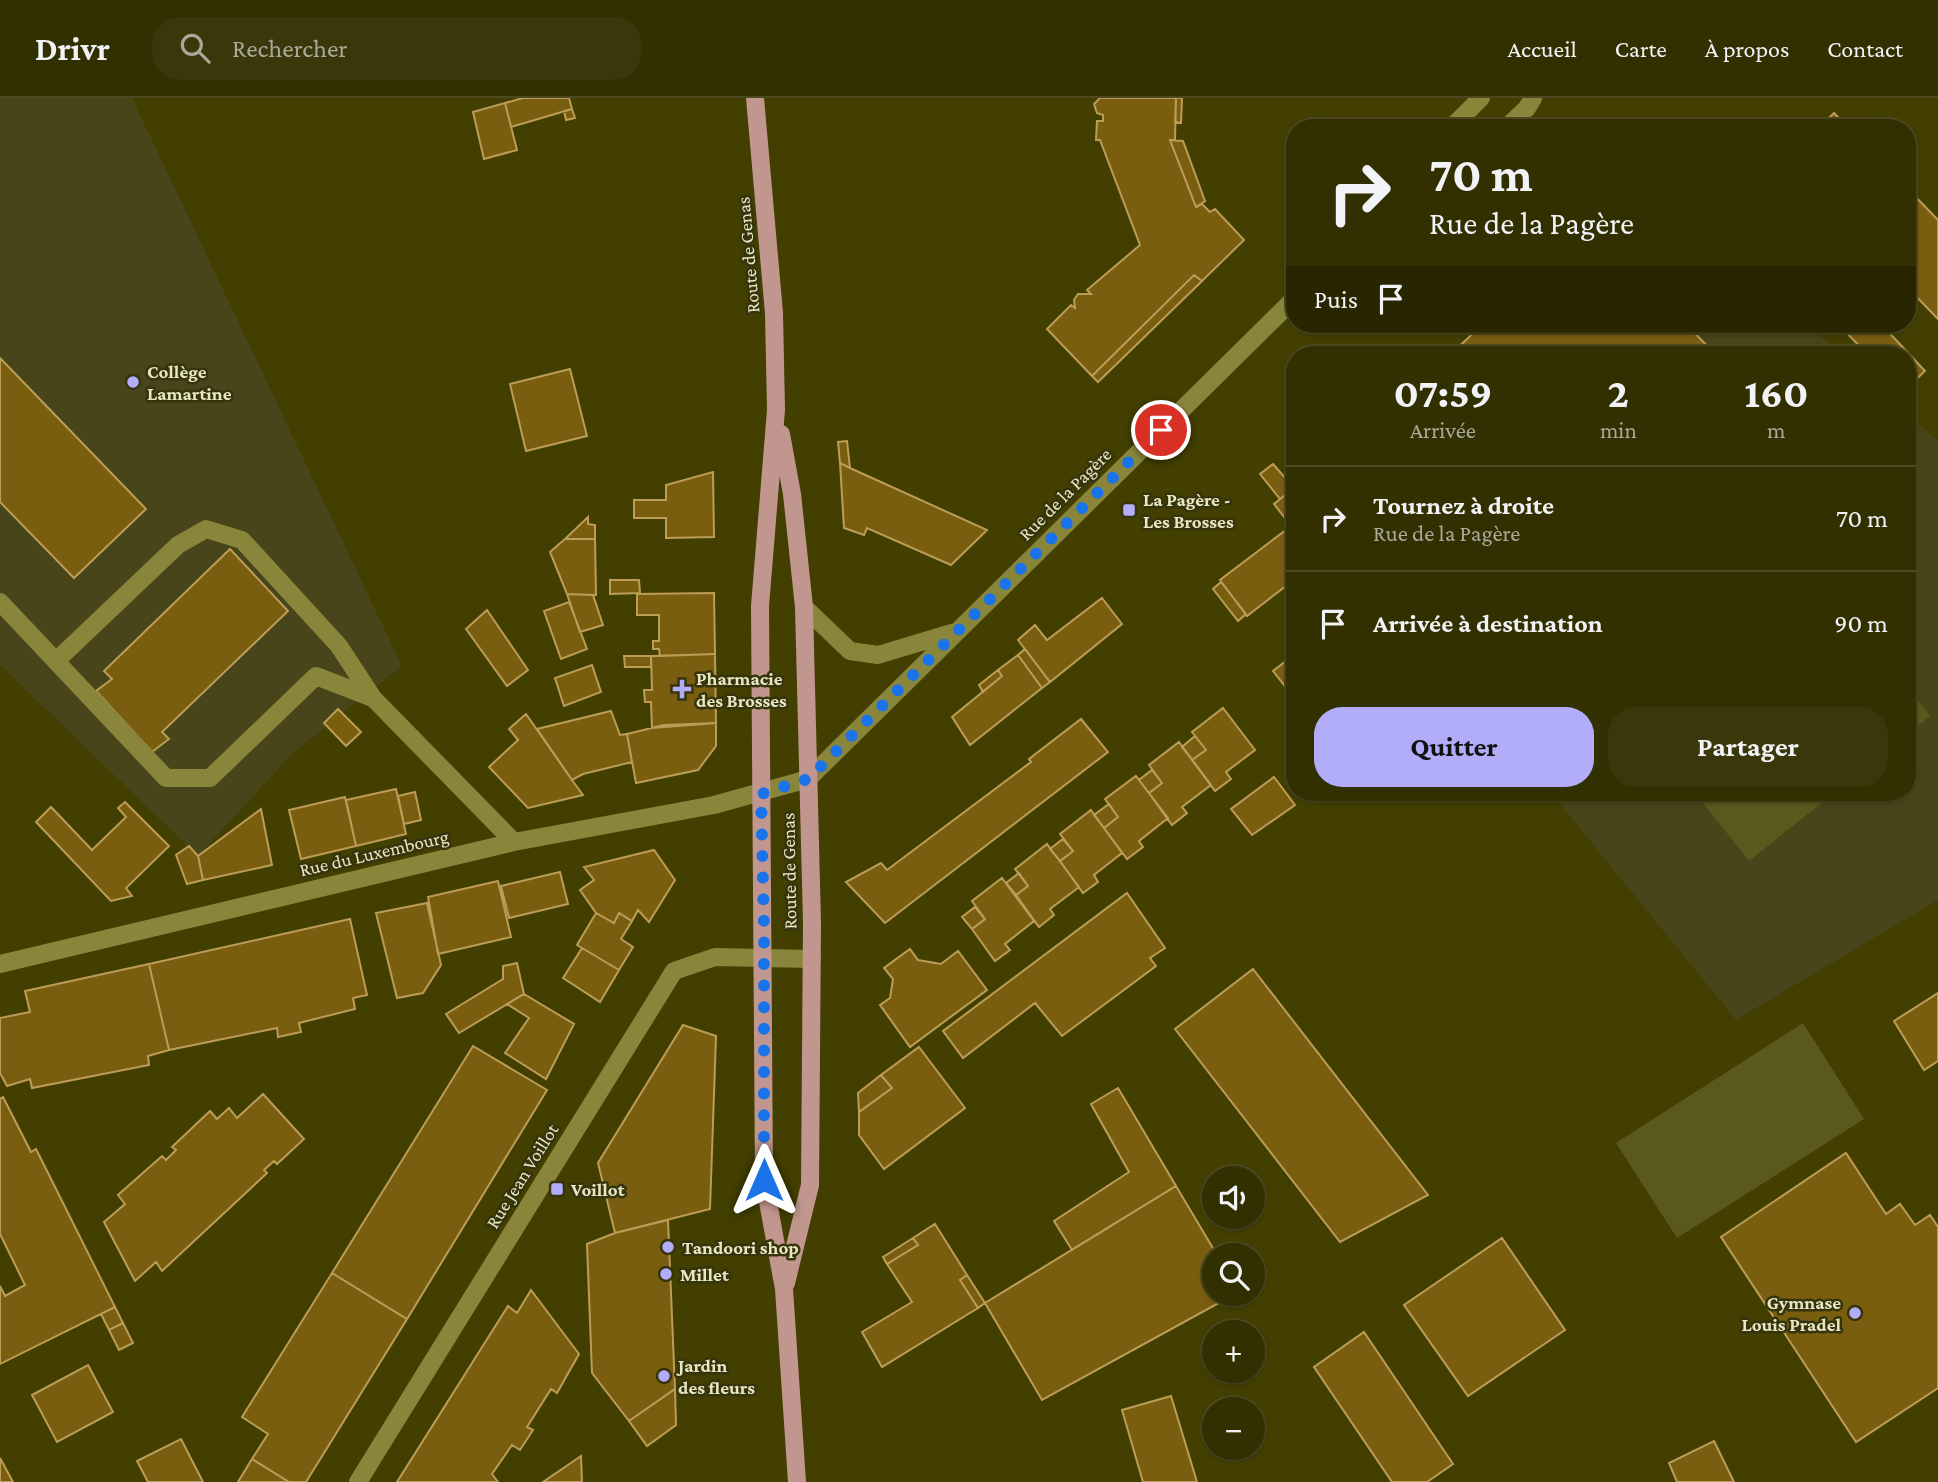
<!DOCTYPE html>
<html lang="fr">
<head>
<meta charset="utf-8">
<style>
	:root { --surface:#322f00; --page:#3a370a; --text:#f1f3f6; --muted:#a8a999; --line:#4d4a22; --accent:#b2adf9 }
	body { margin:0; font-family:"Crimson Pro",serif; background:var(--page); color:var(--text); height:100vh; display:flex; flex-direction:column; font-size:26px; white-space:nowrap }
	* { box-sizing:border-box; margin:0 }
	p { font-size:23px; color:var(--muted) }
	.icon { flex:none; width:38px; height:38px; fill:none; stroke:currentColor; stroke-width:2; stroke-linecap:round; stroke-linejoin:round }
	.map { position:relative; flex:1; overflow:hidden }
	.panel { position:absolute; left:1286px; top:248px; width:630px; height:455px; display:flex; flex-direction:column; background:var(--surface); border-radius:28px; box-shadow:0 2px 5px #0004,0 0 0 2px var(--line) }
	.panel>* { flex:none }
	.guide { position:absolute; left:1286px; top:21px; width:630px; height:214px; border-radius:28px; box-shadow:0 2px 5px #0004,0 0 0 2px var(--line); background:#322f00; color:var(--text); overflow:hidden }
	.fabs { position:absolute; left:1202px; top:1068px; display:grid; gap:14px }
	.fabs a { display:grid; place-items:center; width:63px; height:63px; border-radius:50%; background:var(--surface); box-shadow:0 2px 5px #0004,0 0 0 2px var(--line); font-size:35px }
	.pin { position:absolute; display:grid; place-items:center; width:60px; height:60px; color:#fff; margin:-30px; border:4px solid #fff; border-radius:50%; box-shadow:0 2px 7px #0007 }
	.me { position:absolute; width:77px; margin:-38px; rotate:0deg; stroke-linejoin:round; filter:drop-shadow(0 0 5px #0008) }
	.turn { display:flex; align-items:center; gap:24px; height:147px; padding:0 28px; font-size:32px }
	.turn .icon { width:91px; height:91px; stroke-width:2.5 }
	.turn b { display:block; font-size:49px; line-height:60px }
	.then { display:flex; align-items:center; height:66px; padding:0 28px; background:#0003; gap:14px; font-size:26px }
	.eta { display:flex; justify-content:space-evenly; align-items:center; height:119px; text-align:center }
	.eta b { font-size:42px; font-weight:700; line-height:49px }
	.action { display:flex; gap:14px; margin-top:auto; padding:14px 28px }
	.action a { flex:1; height:80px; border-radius:28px; background:var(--accent); color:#111; font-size:28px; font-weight:700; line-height:80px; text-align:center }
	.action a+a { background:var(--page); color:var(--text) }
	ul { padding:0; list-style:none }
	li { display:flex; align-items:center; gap:21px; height:105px; padding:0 28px; border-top:2px solid var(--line) }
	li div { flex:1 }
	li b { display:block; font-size:26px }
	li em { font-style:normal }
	header { display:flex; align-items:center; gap:42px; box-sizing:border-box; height:98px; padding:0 35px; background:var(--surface); border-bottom:2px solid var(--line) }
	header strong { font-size:33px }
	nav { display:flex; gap:38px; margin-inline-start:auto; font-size:24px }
	.search { width:490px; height:63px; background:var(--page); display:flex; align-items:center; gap:18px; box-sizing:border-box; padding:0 24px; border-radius:28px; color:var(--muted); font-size:26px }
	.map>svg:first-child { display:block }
	.built { fill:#474519 }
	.green { fill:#5a581d }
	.building { fill:#7a5e0f; stroke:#bb9d57; stroke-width:2 }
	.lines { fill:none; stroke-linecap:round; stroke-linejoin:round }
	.minor { stroke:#89863c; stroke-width:18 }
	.major { stroke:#c1968e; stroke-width:18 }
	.route { stroke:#1a73e8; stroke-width:12; stroke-dasharray:0 21.6 }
	.poi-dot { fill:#b2adf9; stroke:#36340c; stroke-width:2.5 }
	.labels { text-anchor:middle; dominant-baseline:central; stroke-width:5; stroke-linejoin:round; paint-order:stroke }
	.street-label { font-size:19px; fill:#e8e7c3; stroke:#36340c }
	.poi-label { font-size:19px; font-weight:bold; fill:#e8e7c3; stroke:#36340c; text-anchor:start }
</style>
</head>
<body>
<header>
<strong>Drivr</strong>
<div class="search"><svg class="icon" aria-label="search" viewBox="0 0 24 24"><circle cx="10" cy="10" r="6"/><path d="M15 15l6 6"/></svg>Rechercher</div>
<nav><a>Accueil</a><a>Carte</a><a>À propos</a><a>Contact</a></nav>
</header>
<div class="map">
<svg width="1938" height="1384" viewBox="0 0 1938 1384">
	<rect width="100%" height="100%" fill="#423f00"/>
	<path class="built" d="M0 0H132L402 568 293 655 198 758 0 567Z
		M1483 226H1807L1842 257H1450Z
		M1908 316 1938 343V802L1736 922 1551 695H1908Z"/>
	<path class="green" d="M1908 590 1930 618 1908 636Z
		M1695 695H1834L1749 763Z
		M1803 925 1864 1021 1677 1140 1616 1045Z"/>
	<path class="building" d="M523 0H569L572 11 511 29 505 5Z
		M1100 0H1176L1175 42H1170L1196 109 1202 106 1210 114 1215 111 1244 142 1202 183 1194 177 1092 278 1047 231 1071 207 1075 210 1074 202 1078 196H1091L1087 192 1140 147 1100 42H1096L1097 23H1103V17L1097 15 1094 6Z
		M1176 0H1182L1181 25 1175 24Z
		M505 5 517 52 484 61 473 14Z
		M572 11 575 20 566 22 564 13Z
		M1834 15 1848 30H1829L1824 25Z
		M1170 42 1183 43 1205 103 1196 109Z
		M1908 91 1938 122V221L1908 190Z
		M1194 177 1202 183 1098 284 1092 278Z
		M1483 226 1489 230 1493 226H1618L1626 234 1635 226H1686L1716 257H1450Z
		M1838 226H1881L1925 273 1908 289V257H1868Z
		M0 260 146 411 74 480 0 404Z
		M570 271 587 338 526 353 510 286Z
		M847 343 850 370 840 365 838 344Z
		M840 365 850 370 987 432 951 467 867 430 864 437 844 430Z
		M1273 366 1294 390 1280 401 1260 376Z
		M713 374 714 439 666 440V420H634V402H666V387Z
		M1294 390 1295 481 1247 518 1220 482 1291 428 1274 406Z
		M588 419V426L595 427V441H565Z
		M565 441H595L596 497 567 496 550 454Z
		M230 451 288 513 162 634 169 641 152 654 96 593 112 581 104 573Z
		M610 482H639L640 495 610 496Z
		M1221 484 1246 516 1238 523 1213 491Z
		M714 495 715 556 660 558 659 551H653V543H659V517H637V496Z
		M567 496 593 497 603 527 580 534Z
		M1102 500 1122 526 1050 584 1018 542 1035 527 1047 542Z
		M569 504 587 551 561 561 544 513Z
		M487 512 528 572 507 588 466 531Z
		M1025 551 1050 584 1042 590 1018 557Z
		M715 556 716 625 652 630 651 604H645L644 592H652L651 558Z
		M1295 556V601L1273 573Z
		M1018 557 1042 590 970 647 952 619 1002 578 998 572Z
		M624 558H651V569H625Z
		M592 567 601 594 564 608 555 580Z
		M998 572 1002 578 983 594 979 587Z
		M1223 610 1255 652 1226 674 1231 681 1215 693 1192 662 1206 652 1192 634Z
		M338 611 361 634 346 648 324 625Z
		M611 613 620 637 627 636 632 664 583 676 572 682 537 631Z
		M526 616 572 682 583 697 528 710 489 669 518 642 509 631Z
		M1081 621 1108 654 885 825 846 784 881 765 887 772 1031 664 1029 661Z
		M716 625V648L698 672 636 685 627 636 664 627Z
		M1195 638 1206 652 1192 662 1182 649Z
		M1179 644 1211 687 1182 709 1187 715 1172 727 1149 695 1162 685 1149 667Z
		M1152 672 1162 685 1149 695 1139 682Z
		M1136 678 1168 720 1139 743 1143 749 1127 761 1104 730 1118 719 1105 701Z
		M1274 679 1295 707 1252 737 1231 711Z
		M396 691 406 736 356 748 346 702Z
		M415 694 421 722 404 726 398 698Z
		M345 699 356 748 301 761 289 712Z
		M125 704 169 748 126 790 132 798 111 803 36 724 51 709 92 752 126 719 118 710Z
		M1109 706 1118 719 1104 730 1094 717Z
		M261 711 272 767 203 782 198 758Z
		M1091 712 1122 755 1094 777 1098 784 1083 795 1060 763 1073 753 1060 736Z
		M1063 741 1073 753 1060 763 1050 751Z
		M1047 746 1079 789 1050 811 1054 817 1039 829 1016 797 1028 788 1015 771Z
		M189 748 198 758 203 782 187 786 176 757Z
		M654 752 675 782 649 824 638 812 632 823 619 815 614 825 596 815 580 792 594 782 584 769Z
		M560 774 568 806 509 820 501 788Z
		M1019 775 1028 788 1016 797 1006 785Z
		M1002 780 1034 823 1005 846 1010 852 995 863 972 831 985 821 972 803Z
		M498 783 511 839 438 856 428 799Z
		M1127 795 1165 850 1150 860 1156 868 1062 938 1035 905 963 960 943 933Z
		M427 805 441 867 423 895 397 900 376 815Z
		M975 809 985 821 972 831 962 819Z
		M596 815 614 825 619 815 632 823 621 841 633 849 619 872 577 847Z
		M350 821 367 897 353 900 355 911 299 925 301 934 278 939 277 930 169 952 149 866Z
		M582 850 619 872 600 904 563 880Z
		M910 851 918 862 941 866 958 853 987 892 910 949 880 907 890 900 893 881 884 870Z
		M517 865 524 896 459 935 446 916 503 881V868Z
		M149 866 169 952 148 958 149 967 32 990 30 981 7 988 0 975V920L30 914 25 893Z
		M1253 871 1428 1097 1340 1144 1175 931Z
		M1938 895V963L1924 972 1894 923Z
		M524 896 574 926 546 981 505 955 529 920 507 906Z
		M683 927 716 938 710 1111 615 1135 598 1065Z
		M473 948 547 992 407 1221 332 1175Z
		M919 949 965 1010 884 1071 859 1037V1014L892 990 881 977Z
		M881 977 892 990 859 1014 858 995Z
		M1118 990 1176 1088 1072 1152 1054 1123 1129 1074 1091 1006Z
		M263 996 304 1041 277 1066 274 1063 264 1072 267 1075 162 1173 156 1164 135 1183 104 1124 125 1106 118 1097 162 1058 166 1062 176 1052 172 1049 210 1013 217 1021 229 1010 237 1020Z
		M3 999 31 1054 36 1051 115 1209 0 1266V1188L5 1198 25 1187 0 1136V1001Z
		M1846 1055 1886 1116 1900 1106 1915 1127 1930 1117 1938 1129V1290L1856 1344 1721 1139Z
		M1176 1088 1217 1157H1214V1195H1237L1042 1302 985 1205Z
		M668 1122 675 1291 629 1323 592 1275 587 1146 615 1135Z
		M935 1126 967 1177 960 1182 978 1210 882 1269 862 1234 912 1204 887 1166 918 1147 913 1140Z
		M913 1140 918 1147 887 1166 883 1159Z
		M1502 1140 1565 1232 1468 1298 1404 1207Z
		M332 1175 407 1221 306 1384H289L252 1361 268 1336 242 1319Z
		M967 1177 985 1205 978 1210 960 1182Z
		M531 1192 579 1256 557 1295 551 1291 527 1329 533 1332 520 1352 512 1347 492 1376 498 1384H397L508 1208 517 1215Z
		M115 1209 123 1225 109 1232 101 1216Z
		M123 1225 133 1245 119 1252 109 1232Z
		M1364 1234 1453 1366 1427 1384H1392L1314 1269Z
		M88 1267 113 1314 57 1344 32 1297Z
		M675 1291 676 1327 647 1348 629 1323Z
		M1171 1298 1197 1384H1143L1122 1312Z
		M181 1341 203 1384H148L137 1363Z
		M1714 1343 1734 1384H1677L1669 1365Z
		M581 1358 582 1384H543Z
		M0 1360 13 1384H0Z
		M252 1361 289 1384H238Z"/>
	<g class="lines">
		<path class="minor" d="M1451 30 1481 0
			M1506 30 1527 10 1533 0
			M0 504 166 680H210L316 578 373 600 339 548 242 442 206 431 178 447 56 563
			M804 509 850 553 878 557 951 535
			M373 600 514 744
			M0 866 514 744 714 707 808 681 1295 200
			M358 1384 674 873 715 859 812 861"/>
		<path class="major" d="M755 0 774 215 776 312 760 508 764 1082 784 1191 797 1384
			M781 336 792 396 804 509 812 825 810 1087 786 1185"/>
	</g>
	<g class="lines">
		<path class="route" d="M764 1082V829L761 696 808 681 1161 332"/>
	</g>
	<g class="poi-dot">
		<circle cx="133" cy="284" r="7"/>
		<rect x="1122" y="405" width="14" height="14" rx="3.5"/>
		<path d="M678.5 580.5h7v7h7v7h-7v7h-7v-7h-7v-7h7z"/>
		<rect x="550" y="1084" width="14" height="14" rx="3.5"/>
		<circle cx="668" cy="1149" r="7"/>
		<circle cx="666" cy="1176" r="7"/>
		<circle cx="1855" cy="1215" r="7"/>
		<circle cx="664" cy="1278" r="7"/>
	</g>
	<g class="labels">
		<g class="street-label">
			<text transform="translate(748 157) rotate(-95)">Route de Genas</text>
			<text transform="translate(1065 396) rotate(-45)">Rue de la Pagère</text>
			<text transform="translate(374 755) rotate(-13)">Rue du Luxembourg</text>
			<text transform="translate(789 773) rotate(-91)">Route de Genas</text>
			<text transform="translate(522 1078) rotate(-58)">Rue Jean Voillot</text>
		</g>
		<g class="poi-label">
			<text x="147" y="273">Collège<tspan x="147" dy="22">Lamartine</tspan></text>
			<text x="1143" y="401">La Pagère -<tspan x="1143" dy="22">Les Brosses</tspan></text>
			<text x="696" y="580">Pharmacie<tspan x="696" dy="22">des Brosses</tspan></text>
			<text x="571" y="1091">Voillot</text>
			<text x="682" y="1149">Tandoori shop</text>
			<text x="680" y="1176">Millet</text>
			<text x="1841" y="1204" text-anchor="end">Gymnase<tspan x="1841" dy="22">Louis Pradel</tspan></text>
			<text x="678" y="1267">Jardin<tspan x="678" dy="22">des fleurs</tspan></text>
		</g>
	</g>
</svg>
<div class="fabs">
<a><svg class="icon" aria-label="sound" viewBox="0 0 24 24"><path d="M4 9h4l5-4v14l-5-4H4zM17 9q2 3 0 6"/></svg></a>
<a><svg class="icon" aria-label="search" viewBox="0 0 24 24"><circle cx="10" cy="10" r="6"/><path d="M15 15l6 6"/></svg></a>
<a>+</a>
<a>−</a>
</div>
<div class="pin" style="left:1161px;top:332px;background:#d93025"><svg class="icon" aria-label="arrive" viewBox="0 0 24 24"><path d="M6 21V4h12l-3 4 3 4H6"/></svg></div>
<svg class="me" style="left:764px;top:1082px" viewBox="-20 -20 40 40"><path d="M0-17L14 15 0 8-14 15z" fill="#1a73e8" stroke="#fff" stroke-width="4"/></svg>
<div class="guide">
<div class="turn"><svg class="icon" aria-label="right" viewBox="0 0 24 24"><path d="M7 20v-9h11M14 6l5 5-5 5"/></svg><div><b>70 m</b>Rue de la Pagère</div></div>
<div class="then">Puis<svg class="icon" aria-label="arrive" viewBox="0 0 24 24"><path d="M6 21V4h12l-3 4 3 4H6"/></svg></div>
</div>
<section class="panel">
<div class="eta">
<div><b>07:59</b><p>Arrivée</p></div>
<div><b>2</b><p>min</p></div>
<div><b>160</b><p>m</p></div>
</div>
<ul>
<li><svg class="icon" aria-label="right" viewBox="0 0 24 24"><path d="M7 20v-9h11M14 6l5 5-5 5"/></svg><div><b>Tournez à droite</b><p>Rue de la Pagère</p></div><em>70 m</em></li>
<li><svg class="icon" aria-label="arrive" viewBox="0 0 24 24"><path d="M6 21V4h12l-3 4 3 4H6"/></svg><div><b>Arrivée à destination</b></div><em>90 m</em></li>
</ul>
<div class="action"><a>Quitter</a><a>Partager</a></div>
</section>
</div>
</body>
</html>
